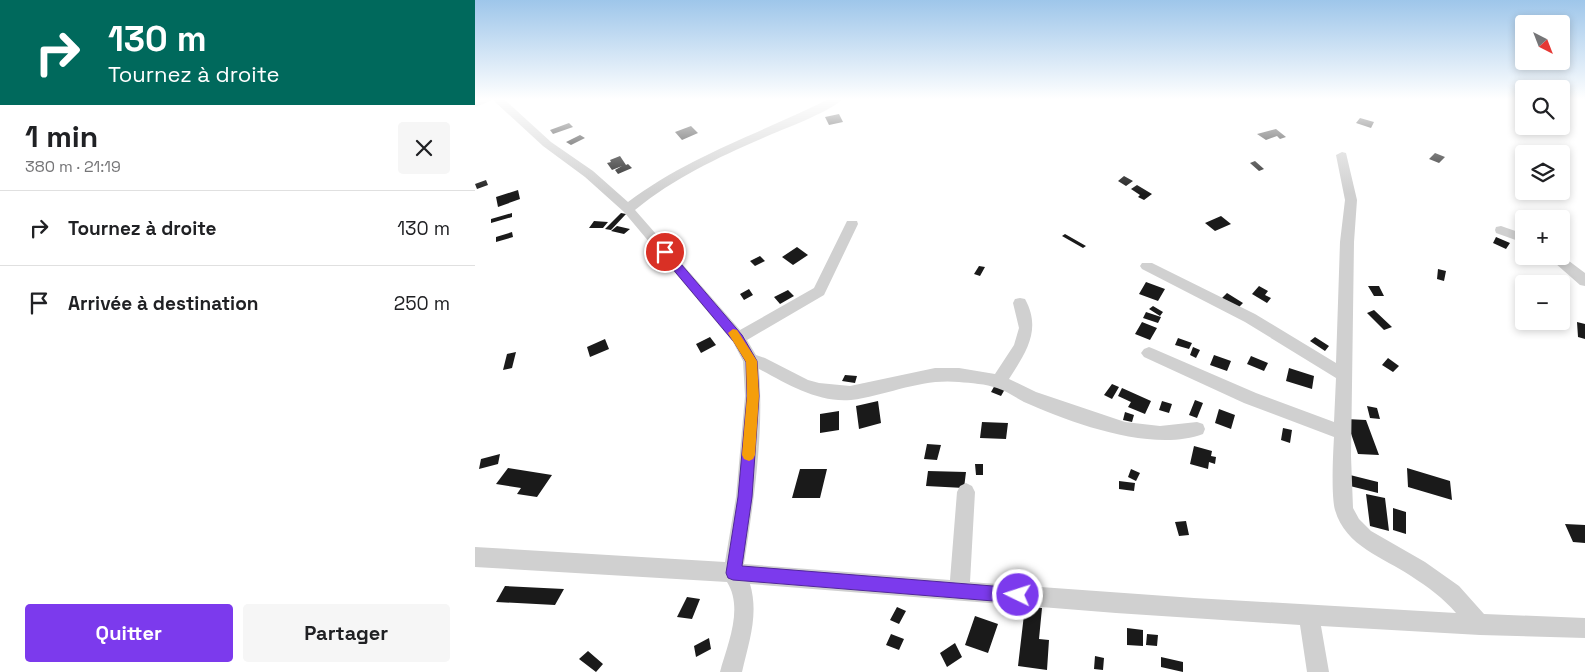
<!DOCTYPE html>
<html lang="fr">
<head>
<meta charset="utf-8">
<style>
	:root { --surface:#fff; --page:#f6f6f6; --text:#202124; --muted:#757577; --line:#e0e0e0; --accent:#7c3aed }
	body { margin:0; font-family:"Space Grotesk",sans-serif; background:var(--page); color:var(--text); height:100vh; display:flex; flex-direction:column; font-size:19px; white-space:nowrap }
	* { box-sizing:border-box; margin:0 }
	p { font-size:16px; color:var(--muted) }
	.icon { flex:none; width:28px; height:28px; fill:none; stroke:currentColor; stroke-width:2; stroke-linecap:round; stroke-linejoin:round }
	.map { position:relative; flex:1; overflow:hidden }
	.sheet { display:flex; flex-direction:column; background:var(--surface); width:475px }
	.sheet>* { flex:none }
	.guide { background:#00695c; color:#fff; overflow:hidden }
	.needle { width:32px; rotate:138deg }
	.tools { position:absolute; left:1040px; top:15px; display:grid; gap:10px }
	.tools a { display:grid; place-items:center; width:55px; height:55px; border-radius:5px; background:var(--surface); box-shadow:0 2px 8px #0003; font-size:25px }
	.pin { position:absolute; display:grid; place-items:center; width:42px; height:42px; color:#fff; margin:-21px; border:2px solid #fff; border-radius:50%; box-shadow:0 1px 5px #0007 }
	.me { position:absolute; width:55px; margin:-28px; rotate:274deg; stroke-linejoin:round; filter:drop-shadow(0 0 4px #0008) }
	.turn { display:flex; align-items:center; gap:18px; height:105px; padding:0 25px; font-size:22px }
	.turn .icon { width:65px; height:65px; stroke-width:2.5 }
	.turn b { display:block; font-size:35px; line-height:42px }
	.round { display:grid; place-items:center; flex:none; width:52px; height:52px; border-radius:5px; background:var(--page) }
	.head { display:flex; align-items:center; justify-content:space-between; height:85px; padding:0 25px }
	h1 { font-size:30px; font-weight:700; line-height:38px }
	.action { display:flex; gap:10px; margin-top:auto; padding:10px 25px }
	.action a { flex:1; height:58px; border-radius:5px; background:var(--accent); color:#fff; font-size:20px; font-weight:700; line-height:58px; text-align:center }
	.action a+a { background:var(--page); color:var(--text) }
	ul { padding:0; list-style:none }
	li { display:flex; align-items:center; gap:15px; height:75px; padding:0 25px; border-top:1px solid var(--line) }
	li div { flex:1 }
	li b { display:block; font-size:19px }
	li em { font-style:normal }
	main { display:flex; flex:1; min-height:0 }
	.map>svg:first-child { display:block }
	.building { fill:#1a1a1a }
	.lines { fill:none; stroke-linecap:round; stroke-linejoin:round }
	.minor { fill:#d0d0d0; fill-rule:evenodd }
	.route { fill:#7c3aed; stroke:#51269a }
	.slow { fill:#f59e0b }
</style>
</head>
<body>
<main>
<section class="sheet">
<div class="guide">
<div class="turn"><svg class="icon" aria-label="right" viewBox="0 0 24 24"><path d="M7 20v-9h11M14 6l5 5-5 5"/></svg><div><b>130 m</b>Tournez à droite</div></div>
</div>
<div class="head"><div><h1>1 min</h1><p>380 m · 21:19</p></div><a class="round"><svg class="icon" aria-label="close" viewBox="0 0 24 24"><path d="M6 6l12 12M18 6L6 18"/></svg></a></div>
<ul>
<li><svg class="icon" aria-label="right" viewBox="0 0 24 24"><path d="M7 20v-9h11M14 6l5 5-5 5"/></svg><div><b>Tournez à droite</b></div><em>130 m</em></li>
<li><svg class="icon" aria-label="arrive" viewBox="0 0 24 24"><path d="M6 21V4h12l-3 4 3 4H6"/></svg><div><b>Arrivée à destination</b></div><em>250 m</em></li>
</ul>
<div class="action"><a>Quitter</a><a>Partager</a></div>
</section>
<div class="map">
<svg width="1110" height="672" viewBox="0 0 1110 672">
	<rect width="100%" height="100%" fill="#fff"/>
	<path class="building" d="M364 114 368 122 354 125 350 117Z
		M885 118 899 122 896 128 881 123Z
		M94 123 98 127 78 134 75 130Z
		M216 126 223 133 207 140 200 132Z
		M801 129 811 137 805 139 802 136 791 140 782 134Z
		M105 135 110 138 96 145 91 142Z
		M960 153 970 157 964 163 954 159Z
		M145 156 151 165 153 164 157 168 143 174 140 170 147 166 137 170 132 163 136 162 135 160Z
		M780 161 789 169 784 171 775 163Z
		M649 176 658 181 651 186 643 181Z
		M11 180 13 185 2 189 0 184Z
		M662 185 677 194 669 200 663 197 665 195 656 189Z
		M43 190 45 199 23 207 21 197Z
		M37 213V217L16 223V219Z
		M146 213 151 214 136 230 130 229Z
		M746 216 756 224 740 231 730 223Z
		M119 221 133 222 128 228H114Z
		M142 226 155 229 149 234 136 231Z
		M37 232 38 237 21 242V237Z
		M590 234 611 246 608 248 587 236Z
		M1021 237 1035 243 1031 249 1018 243Z
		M322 247 333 255 318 265 307 257Z
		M285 256 290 261 280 266 275 261Z
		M504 266 510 267 505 276 499 274Z
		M963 269 971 271 969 281 962 279Z
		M671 282 690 289 683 301 664 294Z
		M784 286 793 291 790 295 796 298 792 303 777 294Z
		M893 286H904L909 296H899Z
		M274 289 278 295 269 300 265 294Z
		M313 290 319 296 305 304 299 297Z
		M752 293 768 303 762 309 746 299Z
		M678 306 688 312 685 316 674 309Z
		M899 310 917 327 909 330 892 313Z
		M671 312 686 317 683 323 668 318Z
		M667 322 682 328 675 340 660 334Z
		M1102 322 1110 324V339L1103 337Z
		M235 337 241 345 226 353 221 344Z
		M840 337 854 346 850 351 835 341Z
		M703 338 717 343 714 349 700 345Z
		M130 339 134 349 115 357 112 347Z
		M718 347 725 350 721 358 715 355Z
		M41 352 37 368 28 370 32 354Z
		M739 355 756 361 752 371 735 365Z
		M776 356 793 363 789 371 772 364Z
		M913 358 924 366 918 372 907 365Z
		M814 368 839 376 837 389 811 381Z
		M370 375 382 376 380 383 367 381Z
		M637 384 644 387 637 399 629 395Z
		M520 385 530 389 526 396 516 392Z
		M647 388 676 401 670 414 653 407 656 402 643 396Z
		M720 400 728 403 722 418 714 415Z
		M403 401 406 423 384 429 381 406Z
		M687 401 697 404 694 413 684 410Z
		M892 406 902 408 905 419 895 418Z
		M744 409 760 415 756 429 740 423Z
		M364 411V430L345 433V414Z
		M650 412 659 415 657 422 648 420Z
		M871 419 891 420 904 455 883 454Z
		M507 422 533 423 531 439 505 438Z
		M808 428 817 430 815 443 806 440Z
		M452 444 466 445 462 460 449 459Z
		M719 446 737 451 736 456 741 457 740 464 734 462 733 469 715 464Z
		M25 454 23 464 4 469 6 459Z
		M500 464H508V475H501Z
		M33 468 77 475 62 497 42 494 46 488 21 484Z
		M932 468 975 481 977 500 933 487Z
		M325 469H352L345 498H317Z
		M656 469 665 473 661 481 653 477Z
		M453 471 491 472 489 488 451 486Z
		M875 475 903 482V493L875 486Z
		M644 481 660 483 659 491 644 489Z
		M891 494 910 498 914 531 895 526Z
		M918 508 931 512V534L918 530Z
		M711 521 714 535 704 536 700 522Z
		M1090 524 1110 525V543L1098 542Z
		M30 586 89 589 80 605 21 602Z
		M212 597 225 599 217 619 202 617Z
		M550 606 567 608 564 639 574 640 572 670 543 666Z
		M422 607 431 611 424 624 415 620Z
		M500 616 523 624 513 653 490 645Z
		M652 628 668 630V646L652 645Z
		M416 634 429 639 424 650 411 645Z
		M672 634 683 635 682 646 671 645Z
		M234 638 236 649 221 657 219 646Z
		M480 643 487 657 472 667 465 653Z
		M113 651 128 664 121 672 104 659Z
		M620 656 629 658 628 670 619 669Z
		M686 657 708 662V672L686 667Z"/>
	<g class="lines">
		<path class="minor" d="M2 99H29L76 142 118 171 153 202C214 156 286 133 354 99H368C353 113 308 129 288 138 242 158 199 178 160 210L265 330 339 288 372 221H382L383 224 349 295 272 340 281 355 290 358 333 380 344 383 375 386 460 368H484L520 374 539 345 544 328 538 303 540 299 545 298 550 299C567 330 551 352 534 379L561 392 650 422 685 426 722 422 728 424 730 429 728 434C678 453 596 423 549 402 540 397 531 391 522 388 511 384 496 383 484 382 447 378 413 395 376 400 343 403 312 384 284 369 289 434 279 500 269 564L475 580 482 492 485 486 491 483 497 486 500 492 495 582 719 598 981 613C968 598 953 587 936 576 908 557 871 547 860 510 856 495 858 454 859 437L769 403 669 357 666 353 669 349 674 347 679 349 781 393 859 422 861 378 770 322 667 269 665 266 667 263H677L780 314 861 363 865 242 870 200 861 155 867 152 871 153 882 200 879 242 876 456 878 508 884 519 896 531 950 562 984 586 1009 614 1110 618V638L1005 635 846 626 854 672H832L825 625 641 613 275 584C284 614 274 642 267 672H245C252 645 269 609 252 582L0 567V547L250 562 261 497 270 396 268 361 258 342 149 212 110 177 68 146 18 100 0 107V100Z
			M1026 226 1049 234V243L1021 233 1020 230 1021 227Z
			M1086 255 1110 273V286L1105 285 1072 256H1086Z"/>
	</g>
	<linearGradient id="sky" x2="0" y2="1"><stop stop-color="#9ec6ea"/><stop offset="0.51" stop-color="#fff"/><stop offset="1" stop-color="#fff" stop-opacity="0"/></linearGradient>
	<rect width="1110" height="194" fill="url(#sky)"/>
	<path class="route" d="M190 249 194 250 267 335 282 361 284 396 277 497 267 566 543 588 549 590 551 595 549 601 543 603 258 580 253 578 251 573 263 497 272 396 271 362 259 342 186 255 185 252Z"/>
	<path class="slow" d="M258 329 262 330 282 361 284 396 280 455 278 459 274 461 269 459 267 455 272 396 271 362 253 333Z"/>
</svg>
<div class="tools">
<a><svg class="needle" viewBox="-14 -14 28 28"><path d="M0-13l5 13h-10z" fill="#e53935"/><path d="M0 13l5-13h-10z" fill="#757577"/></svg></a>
<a><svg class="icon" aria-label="search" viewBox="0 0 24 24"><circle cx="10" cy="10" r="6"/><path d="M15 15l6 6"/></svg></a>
<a><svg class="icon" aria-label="layers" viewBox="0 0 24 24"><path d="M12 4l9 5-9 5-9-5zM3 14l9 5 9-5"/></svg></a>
<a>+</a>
<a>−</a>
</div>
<div class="pin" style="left:190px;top:252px;background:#d93025"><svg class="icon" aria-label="arrive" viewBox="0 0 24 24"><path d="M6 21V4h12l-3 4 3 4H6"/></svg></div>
<svg class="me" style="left:543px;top:595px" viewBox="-20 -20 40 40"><circle r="17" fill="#7c3aed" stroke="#fff" stroke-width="3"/><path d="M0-11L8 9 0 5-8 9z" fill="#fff"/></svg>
</div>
</main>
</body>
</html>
